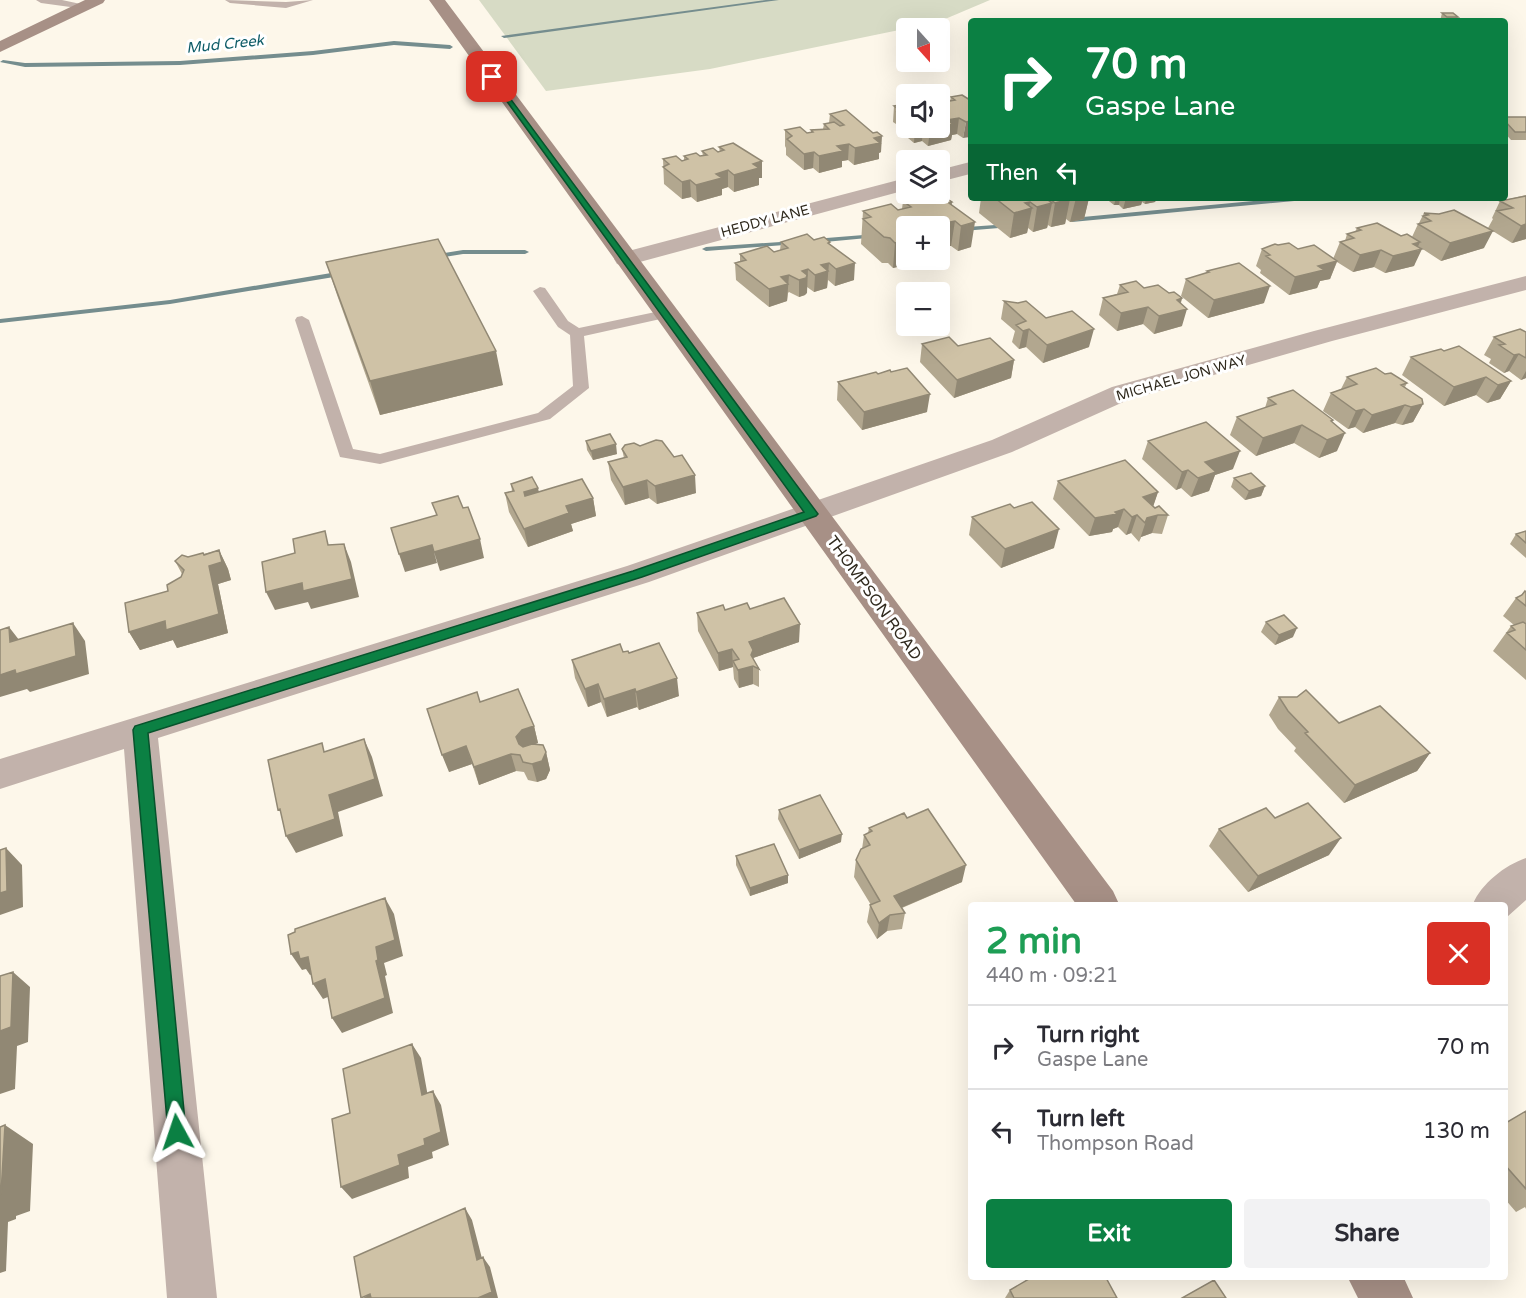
<!DOCTYPE html>
<html lang="en">
<head>
<meta charset="utf-8">
<style>
	:root { --surface:#fff; --page:#f2f2f3; --text:#2b2b33; --muted:#7c7c81; --line:#e1e1e2; --accent:#0b8043 }
	body { margin:0; font-family:"Varela Round",sans-serif; background:var(--page); color:var(--text); height:100vh; display:flex; flex-direction:column; font-size:22px; white-space:nowrap }
	* { box-sizing:border-box; margin:0 }
	p { font-size:20px; color:var(--muted) }
	.icon { flex:none; width:33px; height:33px; fill:none; stroke:currentColor; stroke-width:2; stroke-linecap:round; stroke-linejoin:round }
	.map { position:relative; flex:1; overflow:hidden }
	.panel { position:absolute; left:968px; top:902px; width:540px; height:378px; display:flex; flex-direction:column; background:var(--surface); border-radius:6px; box-shadow:0 6px 24px #0002 }
	.panel>* { flex:none }
	.hud { position:absolute; left:968px; top:18px; width:540px; height:183px; border-radius:6px; box-shadow:0 6px 24px #0002; background:#0b8043; color:#fff; overflow:hidden }
	.needle { width:39px; rotate:159deg }
	.buttons { position:absolute; left:896px; top:18px; display:grid; gap:12px }
	.buttons a { display:grid; place-items:center; width:54px; height:54px; border-radius:6px; background:var(--surface); box-shadow:0 6px 24px #0002; font-size:30px }
	.pin { position:absolute; display:grid; place-items:center; width:51px; height:51px; color:#fff; margin:-26px; border-radius:12px; box-shadow:0 3px 9px #0006 }
	.me { position:absolute; width:66px; margin:-33px; rotate:355deg; stroke-linejoin:round; filter:drop-shadow(0 0 4px #0008) }
	.turn { display:flex; align-items:center; gap:21px; height:126px; padding:0 18px; font-size:27px }
	.turn .icon { width:78px; height:78px; stroke-width:2.5 }
	.turn b { display:block; font-size:42px; line-height:51px }
	.then { display:flex; align-items:center; height:57px; padding:0 18px; background:#0003; gap:12px; font-size:22px }
	.round { display:grid; place-items:center; flex:none; width:63px; height:63px; border-radius:6px; background:var(--page) }
	.overview { display:flex; align-items:center; justify-content:space-between; height:102px; padding:0 18px }
	h1 { font-size:36px; font-weight:700; line-height:45px; color:#1e9e55 }
	.button { display:flex; gap:12px; margin-top:auto; padding:12px 18px }
	.button a { flex:1; height:69px; border-radius:6px; background:var(--accent); color:#fff; font-size:24px; font-weight:700; line-height:69px; text-align:center }
	.button a+a { background:var(--page); color:var(--text) }
	ul { padding:0; list-style:none }
	li { display:flex; align-items:center; gap:18px; height:84px; padding:0 18px; border-top:2px solid var(--line) }
	li div { flex:1 }
	li b { display:block; font-size:22px }
	li em { font-style:normal }
	.map>svg:first-child { display:block }
	.green { fill:#d7dbc5 }
	.lines { fill:none; stroke-linecap:round; stroke-linejoin:round }
	.stream { fill:#758d8e; fill-rule:evenodd }
	.lane { fill:#c2b2ab; fill-rule:evenodd }
	.street { fill:#c2b2ab; fill-rule:evenodd }
	.secondary { fill:#a79086; fill-rule:evenodd }
	.wall { fill:#b2a78f }
	.shaded-wall { fill:#918874 }
	.building { fill:#cfc2a6; stroke:#918874; stroke-width:1.5 }
	.route { fill:#0b8043; stroke:#07532c; stroke-width:1.5 }
	.labels { text-anchor:middle; dominant-baseline:central; stroke-width:6; stroke-linejoin:round; paint-order:stroke }
	.far-street-label { font-size:14px; fill:#302a1e; stroke:#fff }
	.far-water-label { font-size:15px; font-style:italic; fill:#0e5c68; stroke:#fff }
	.street-label { font-size:16px; fill:#302a1e; stroke:#fff }
</style>
</head>
<body>
<div class="map">
<svg width="1526" height="1298" viewBox="0 0 1526 1298">
	<rect width="100%" height="100%" fill="#fdf7ea"/>
	<path class="green" d="M479 0H990L938 22 710 69 546 91Z"/>
	<g class="lines">
		<path class="stream" d="M766 0H779L504 38 501 36Z
			M394 41 450 45 453 47 450 49 394 45 313 55 180 65 25 67 0 62 3 60 25 63 180 61 313 51Z
			M1284 198H1308L1305 200 1072 222 1069 220 1072 218Z
			M1009 224 1012 226 1011 227 939 233V229Z
			M876 234 878 235V237L814 243 810 241 814 239Z
			M795 241 797 242V244L706 251 702 249 706 247Z
			M463 250H525L529 252 525 254H463L432 259 428 257 432 255Z
			M343 271 347 273 346 275 170 304 0 323V319L170 300Z"/>
		<path class="lane" d="M36 0H62L90 6 85 9 41 3Z
			M225 0 286 2 313 0 286 8 230 3Z
			M540 287 545 288 568 321 579 328 665 310 672 314 665 318 584 336 589 388 550 419 380 464 340 457 295 320 297 317 302 316 309 320 353 449 380 454 538 413 573 386 570 335 558 327 533 291Z"/>
		<path class="street" d="M970 162V174L939 182V170Z
			M906 178V190L625 266 617 264 614 259 617 254Z
			M1526 276V290L1332 341 1130 399 1012 452 649 582 158 738 217 1298H167L124 749 0 789V759L627 566 992 440 1112 387 1314 331Z
			M1526 858V900L1507 917 1504 918V904H1473C1481 884 1505 865 1526 858Z"/>
		<path class="secondary" d="M85 0H105L103 3 0 52V41Z
			M429 0H445L1113 891 1119 904H1076Z
			M1347 1276H1403L1413 1298H1358Z"/>
	</g>
	<path class="wall" d="M1442 13 1458 17 1456 21H1440Z
		M951 97 970 100 963 138 957 134 952 135 951 140 928 146 922 141 914 143 896 128V124L893 122 894 106 906 104V128H939L950 101Z
		M830 114 881 152 879 153V159L854 165 848 160 842 161V167L819 173 813 168 804 170 786 155V148L785 146V130L807 133H811V130L823 129 824 124 829 123Z
		M1504 117H1526V140H1511L1504 132Z
		M719 147 762 161V178H759V185L734 192 728 187 722 189V195L697 202 691 197 682 199 664 184 663 159 682 161H684V156H703L702 151 720 152Z
		M1526 195V239L1512 243 1488 228 1493 219 1492 218 1500 201Z
		M981 198H1089L1084 219 1070 222 1066 219 1065 224 1051 227 1048 225 1047 228 1033 232 1028 228 1027 233 1010 238 979 213Z
		M1105 198H1157L1155 202 1145 204 1142 202 1141 205 1123 209 1119 205H1114Z
		M937 200 952 206 971 247 958 251 951 246H949L948 253 939 226H906L905 265 893 268 888 263H882L861 244 863 211 898 210 902 209 903 201Z
		M1424 213 1484 248 1441 261 1418 246 1414 266 1385 273 1374 267 1353 272 1337 262 1330 279 1320 281 1317 288 1289 295 1260 273 1261 270 1256 266 1262 249H1298L1333 259 1340 242 1345 241 1347 234 1355 232 1357 228 1412 237 1418 224 1419 223Z
		M814 240 830 245 854 280 835 286 828 280 827 288 814 292 807 287 805 295 799 297 789 292 788 293 787 301 769 307 736 280 735 263 740 261V254L774 252 780 250 781 242Z
		M326 262 503 385 380 415 337 295Z
		M1207 271 1264 303 1208 318 1181 296 1186 279 1206 273Z
		M1120 285 1144 288 1169 293 1182 298 1181 303 1182 326 1154 334 1143 324 1117 331 1099 315 1103 298 1117 294Z
		M1004 301 1046 318 1089 347 1043 363 1026 347 1019 349 1012 342 1015 331 1001 319Z
		M1526 332V378L1521 380 1509 371 1504 373 1489 363 1491 359 1484 355 1494 337Z
		M922 344 958 346 1014 360 1011 378 954 398 920 362Z
		M1411 357 1511 381 1500 399 1487 403 1476 395 1444 406 1402 375Z
		M878 374 927 412 862 430 837 400 838 382Z
		M1385 374 1407 383 1405 387 1423 404 1413 422 1402 425 1395 423 1363 433 1355 427 1348 429 1323 411 1331 393 1341 389 1347 377Z
		M1268 398 1332 422 1337 451 1319 458 1294 443 1256 456 1230 435 1237 417 1265 408Z
		M586 441 617 454 593 460 587 450Z
		M1148 441 1233 469 1215 475 1209 491 1191 497 1181 488 1176 490 1142 459Z
		M640 446 674 457 696 493 657 504 649 498 625 505 611 480 608 462 624 458 622 449Z
		M1234 478 1265 486 1261 496 1245 500 1231 487Z
		M1058 481 1158 492 1153 506 1168 515 1162 534 1152 533 1141 537 1139 542 1131 533 1126 535 1118 527 1113 529 1112 532 1089 536 1053 499Z
		M511 484 539 492 593 498 596 516 571 524 573 531 528 547 509 512 505 493 512 491Z
		M972 517 1054 548 1001 568 969 535Z
		M1526 531V558L1510 544 1516 534Z
		M219 550 228 569 231 580 218 584 228 633 177 648 173 640 140 650 129 632 181 577 182 574 175 561Z
		M1525 591 1526 592V680L1493 651 1511 626 1514 625 1503 616 1516 598 1521 595Z
		M750 609 799 642 753 658 759 669V687L753 684 739 688 734 679 733 667 719 671 698 631 697 613 725 610Z
		M1266 622 1293 637 1275 645 1261 632Z
		M623 652 629 653 679 696 639 710 637 707 607 717 601 702 588 707 575 678 572 660Z
		M1279 697 1339 723 1430 753 1417 771 1344 803 1294 751 1296 748 1278 729 1269 715Z
		M480 702 534 726 538 743 535 744 546 752 550 770 546 779 537 782 528 780 524 772 516 771 479 785 472 764 449 772Z
		M779 810 841 842 799 859 778 819Z
		M907 818 962 882 902 908 905 913 902 929 887 931 877 939 867 922 870 905H871L854 877 856 860 862 849 864 835 868 833 869 828Z
		M1275 818 1329 855 1248 892 1209 846 1219 829Z
		M736 856 788 883 750 896 736 865Z
		M1526 1111V1209L1525 1207 1516 1212 1504 1198V1124Z
		M1010 1290 1117 1298H1005Z"/>
	<path class="shaded-wall" d="M959 118 957 134 952 135 951 140 928 146 930 130 947 120Z
		M970 121V137L963 138 966 122Z
		M915 128H923L922 141 914 143Z
		M882 136 881 152 879 153V159L854 165 855 148 874 138Z
		M849 144 848 160 842 161V167L819 173V156L837 146Z
		M814 152 813 168 804 170V154Z
		M762 161V178H759V185L734 192V175L753 164Z
		M728 170V187L722 189V195L697 202 696 185 716 174Z
		M690 180 691 197 682 199V182Z
		M1045 198H1048L1047 205 1052 203 1047 228 1033 232 1037 207Z
		M1076 198H1089L1084 219 1070 222Z
		M1116 198H1120L1119 205H1114Z
		M1126 198H1143L1141 205 1123 209Z
		M1146 198H1157L1155 202 1145 204Z
		M1165 198H1177V199L1164 201Z
		M1070 199 1065 224 1051 227 1055 203Z
		M952 202 950 222 955 221 951 246H949L948 253 939 256V231L949 203Z
		M1030 202 1029 209 1032 208 1027 233 1010 238 1014 213 1025 203Z
		M975 222 971 247 958 251 961 226Z
		M1526 224V239L1512 243 1521 226Z
		M1493 231 1484 248 1441 261 1450 243Z
		M906 234V258L905 265 893 268 895 243 902 235Z
		M1420 242 1416 251 1422 249 1414 266 1385 273 1393 256 1413 244Z
		M1381 250 1374 267 1353 272 1360 255Z
		M1337 261 1330 279 1320 281 1317 288 1289 295 1295 277 1318 266Z
		M829 263 827 288 814 292 815 275 821 265Z
		M855 263 854 280 835 286 836 269Z
		M808 269 807 293 805 295 799 297V280L802 271Z
		M789 275 787 301 769 307V289L781 277Z
		M1270 286 1264 303 1208 318 1214 300Z
		M1182 298 1178 311 1187 309 1182 326 1154 334 1159 316 1177 300Z
		M1148 307 1143 324 1117 331 1121 313Z
		M1029 329 1026 347 1019 349 1023 331Z
		M1094 329 1089 347 1043 363 1047 345Z
		M496 351 503 385 380 415 370 381Z
		M1519 354 1509 371 1504 373 1514 355Z
		M1014 360 1011 378 954 398 957 380Z
		M1526 371V378L1521 380Z
		M1486 377 1476 395 1444 406 1454 387Z
		M1511 381 1500 399 1487 403 1498 385Z
		M930 394 927 412 862 430 864 412Z
		M1423 404 1413 422 1402 425 1411 407Z
		M1405 405 1395 423 1363 433 1372 415Z
		M1364 409 1355 427 1348 429 1356 411Z
		M1302 425 1294 443 1256 456 1263 438Z
		M1345 433 1337 451 1319 458 1327 440Z
		M616 444 617 454 593 460 591 451Z
		M1240 451 1233 469 1215 475 1209 491 1191 497 1205 462Z
		M1188 470 1181 488 1176 490 1182 472Z
		M695 475 696 493 657 504 655 486Z
		M647 480 649 498 625 505 623 487Z
		M1265 486 1261 496 1245 500 1249 491Z
		M538 488 542 506 527 511 524 492Z
		M1158 492 1152 510 1143 497Z
		M593 498 596 516 571 524 573 531 528 547 524 529 566 506Z
		M1124 509 1118 527 1113 529 1112 532 1089 536 1095 518Z
		M1137 515 1131 533 1126 535 1132 517Z
		M1158 515 1152 533 1141 537 1139 542 1147 518Z
		M1059 529 1054 548 1001 568 1005 549Z
		M480 539 484 558 440 571 434 552Z
		M344 544 351 562 359 597 311 609 308 602 275 610 266 592Z
		M432 545 437 563 405 572 399 554Z
		M219 550 228 569 231 580 218 584 228 633 177 648 173 640 140 650 129 632 210 566Z
		M73 623 85 641 89 674 30 692 27 689 0 697V675Z
		M800 624 799 642 753 658V684L739 688 738 670 749 642Z
		M9 627 23 645 10 642Z
		M1297 628 1293 637 1275 645 1279 635Z
		M732 649 733 667 719 671 718 653Z
		M677 678 679 696 639 710 636 692Z
		M598 684 601 702 588 707 585 689Z
		M635 689 637 707 607 717 604 699Z
		M534 726 538 743 526 747 521 755 516 737 522 730Z
		M364 739 372 757 383 796 338 812 343 836 296 853 286 836 329 795Z
		M466 746 472 764 449 772 442 755Z
		M546 752 550 770 546 779 537 782 532 764Z
		M1430 753 1417 771 1344 803 1355 785Z
		M511 754 516 771 479 785 474 767Z
		M842 834 841 842 799 859V850Z
		M1341 838 1329 855 1248 892 1258 876Z
		M6 848 22 865 23 907 0 915V893Z
		M966 865 962 882 891 912 894 896Z
		M788 875V883L750 896V888Z
		M385 898 394 914 403 956 384 963 387 975 385 976 393 1013 342 1033 332 1018 376 947Z
		M890 915 887 931 877 939 879 923Z
		M298 952 308 957 318 972 310 975 306 969 302 970 291 954Z
		M13 972 30 987 28 1042 17 1046 15 1089 0 1094V1031Z
		M325 979 335 994 323 999 313 984Z
		M412 1044 421 1058 430 1108 422 1095Z
		M433 1091 441 1105 449 1145 432 1152 433 1158 408 1167 409 1178 352 1199 341 1187 398 1155 424 1139Z
		M5 1125 33 1144 30 1211 16 1216V1219L8 1222 6 1271 0 1273V1195Z
		M465 1208 472 1220 485 1270 477 1260Z
		M483 1257 490 1267 498 1298H478Z
		M370 1294 375 1298H363Z"/>
	<path class="building" d="M1442 13H1453L1458 17H1447Z
		M962 95 970 100V121L966 122 959 118 947 120 953 124 930 130 927 128H939V96H941L950 101 955 100 951 97Z
		M906 104V119L897 112 901 111 894 106Z
		M846 110 873 133 877 132 882 136 874 138 880 143 855 148 849 144 837 146 843 151 819 156 814 152 804 154 787 139 792 136 785 130 800 127 807 133 813 132 811 130 829 129 824 124 834 122 840 126 844 125 830 114Z
		M1504 117H1526V132H1515L1504 120Z
		M733 143 762 161 753 164 759 168 734 175 728 170 716 174 722 178 696 185 690 180 682 182 663 167 669 164 663 159 676 156 682 161 688 159 684 156 696 153 700 156 707 155 702 151 713 148 718 152 724 150 719 147Z
		M929 194 937 200 946 198 952 202 949 203 975 222 961 226 955 221 945 223 951 228 939 231V226H906V234L902 235 906 239V240L895 243 890 238 884 237 863 219 871 217 863 211 891 204 898 210 911 207 903 201Z
		M1526 196V224L1521 226 1497 211 1513 208 1500 201Z
		M995 198H1045L1052 203 1037 207 1030 202 1025 203 1032 208 1014 213Z
		M1049 198H1069L1070 199 1055 203Z
		M1454 210 1493 231 1450 243 1418 224 1431 221 1423 216 1428 215 1424 213 1439 214Z
		M1377 223 1401 236 1407 234 1420 242 1413 244 1422 249 1393 256 1381 250 1360 255 1340 242 1354 238 1347 234 1361 230 1357 228Z
		M807 234 814 240 824 237 830 242 828 243 855 263 836 269 829 263 821 265 828 271 815 275 808 269 802 271 807 275 806 278 799 280 789 275 781 277 788 284 769 289 735 263 746 260 740 254 767 246 774 252 788 248 781 242Z
		M438 239 496 351 370 381 326 262Z
		M1289 243 1298 249 1314 245 1337 261 1318 266 1324 270 1295 277 1266 256 1270 255 1262 249 1275 244 1278 245Z
		M1239 263 1270 286 1214 300 1186 279 1209 272 1207 271Z
		M1136 281 1144 288 1158 285 1169 293 1174 292 1182 298 1177 300 1187 309 1159 316 1148 307 1121 313 1103 298 1128 292 1120 285Z
		M1004 301 1018 303 1026 301 1046 318 1072 311 1094 329 1047 345 1029 329 1023 331 1016 325 1026 321Z
		M1520 329 1526 332V358L1519 354 1514 355 1499 345 1505 344 1494 337Z
		M949 337 958 346 990 338 1014 360 957 380 922 344Z
		M1459 346 1511 381 1498 385 1486 377 1454 387 1411 357 1441 349 1444 351Z
		M907 368 930 394 864 412 838 382 876 372 878 374 890 370 891 372Z
		M1376 368 1385 374 1391 373 1407 383 1401 385 1422 399 1423 404 1411 407 1405 405 1372 415 1364 409 1356 411 1331 393 1357 384 1347 377Z
		M1293 390 1333 420 1331 421 1345 433 1327 440 1302 425 1263 438 1237 417 1276 404 1268 398Z
		M1206 422 1240 451 1205 462 1216 472 1198 478 1188 470 1182 472 1148 441Z
		M610 434 616 444 591 451 586 441Z
		M656 440 662 441 674 457 682 455 695 475 655 486 647 480 623 487 608 462 627 457 622 449 625 445 634 443 640 446Z
		M1125 460 1158 492 1143 497 1155 508 1159 506 1168 515H1158L1147 518 1145 523 1137 515 1132 517 1124 509 1115 512 1117 514 1095 518 1058 481Z
		M1251 473 1265 486 1249 491 1234 478Z
		M532 477 538 488 524 492 525 496 582 479 593 498 566 506 569 513 524 529 505 493 514 491 511 484Z
		M458 496 463 508 468 507 480 539 434 552 432 545 399 554 391 528 437 515 432 503Z
		M1032 502 1059 529 1005 549 972 517 1010 504 1014 508Z
		M325 531 328 545 344 544 352 579 303 591 302 583 266 592 262 562 295 553 293 539Z
		M1526 531V543L1516 534Z
		M219 550 222 562 209 566 219 614 166 630 165 621 129 632 125 603 168 591 167 585 181 577 184 570 175 561 182 555 188 557 203 553 204 555Z
		M1525 591 1526 592V606L1516 598 1522 595Z
		M784 598 800 624 749 642 753 650 751 655 759 669 753 666 738 670 733 661 739 659 732 649 718 653 697 613 723 605 725 610 747 603 750 609Z
		M1284 615 1297 628 1279 635 1266 622Z
		M1523 622 1526 624V650L1507 633 1515 630 1511 626Z
		M73 623 76 656 16 674 15 670 0 675V630L9 627 10 642Z
		M659 643 677 678 636 692 635 689 604 699 598 684 585 689 572 660 620 644 623 652 628 651 629 653Z
		M518 689 534 726 522 730 516 737 519 744 523 747 532 744 543 745 546 752 542 761 532 764 523 762 520 755 511 754 474 767 466 746 442 755 427 709 477 692 480 702Z
		M1306 690 1339 723 1380 706 1430 753 1355 785 1305 733 1308 732 1288 711 1279 697H1297Z
		M364 739 375 779 329 795 335 819 286 836 280 809 278 810 268 760 322 743 324 752Z
		M820 795 842 834 799 850 779 810Z
		M1308 803 1341 838 1258 876 1219 829 1266 808 1275 818Z
		M928 809 966 865 894 896 905 913 890 915 879 923 870 905 880 901 856 860 861 849 870 845 864 835 872 831 869 828 904 813 907 818Z
		M774 844 788 875 750 888 736 856Z
		M6 848 7 891 0 893V850Z
		M385 898 395 940 376 947 378 960 376 961 385 998 332 1018 325 979 313 984 308 957 300 959 298 952 291 954 288 935 295 932V929Z
		M13 972 11 1027 0 1031V976Z
		M412 1044 422 1095 433 1091 441 1132 424 1139 425 1145 398 1155 400 1165 341 1187 332 1119 350 1113 343 1069Z
		M1526 1111V1189L1504 1164V1124Z
		M5 1125 1 1194 0 1195V1127Z
		M465 1208 477 1260 483 1257 492 1292 478 1298H371L370 1294 361 1298 354 1257Z
		M1034 1276H1105L1117 1298H1014L1010 1290Z
		M1214 1280 1226 1298H1182Z"/>
	<path class="route" d="M492 74 818 514 816 516 642 577 148 733 186 1132 184 1139 177 1142 170 1139 168 1132 133 730 135 726 633 571 804 512 490 78Z"/>
	<g class="labels">
		<g class="far-street-label">
			<text transform="translate(765 221) rotate(-15)">HEDDY LANE</text>
			<text transform="translate(1181 378) rotate(-16)">MICHAEL JON WAY</text>
		</g>
		<g class="far-water-label">
			<text transform="translate(225 44) rotate(-6)">Mud Creek</text>
		</g>
		<g class="street-label">
			<text transform="translate(874 598) rotate(54)">THOMPSON ROAD</text>
		</g>
	</g>
</svg>
<div class="buttons">
<a><svg class="needle" viewBox="-14 -14 28 28"><path d="M0-13l5 13h-10z" fill="#e53935"/><path d="M0 13l5-13h-10z" fill="#7c7c81"/></svg></a>
<a><svg class="icon" aria-label="sound" viewBox="0 0 24 24"><path d="M4 9h4l5-4v14l-5-4H4zM17 9q2 3 0 6"/></svg></a>
<a><svg class="icon" aria-label="layers" viewBox="0 0 24 24"><path d="M12 4l9 5-9 5-9-5zM3 14l9 5 9-5"/></svg></a>
<a>+</a>
<a>−</a>
</div>
<div class="pin" style="left:492px;top:77px;background:#d93025"><svg class="icon" aria-label="arrive" viewBox="0 0 24 24"><path d="M6 21V4h12l-3 4 3 4H6"/></svg></div>
<svg class="me" style="left:177px;top:1132px" viewBox="-20 -20 40 40"><path d="M0-17L14 15 0 8-14 15z" fill="#0b8043" stroke="#fff" stroke-width="4"/></svg>
<div class="hud">
<div class="turn"><svg class="icon" aria-label="right" viewBox="0 0 24 24"><path d="M7 20v-9h11M14 6l5 5-5 5"/></svg><div><b>70 m</b>Gaspe Lane</div></div>
<div class="then">Then<svg class="icon" aria-label="left" viewBox="0 0 24 24"><path d="M17 20v-9H6M10 6l-5 5 5 5"/></svg></div>
</div>
<section class="panel">
<div class="overview"><div><h1>2 min</h1><p>440 m · 09:21</p></div><a class="round" style="background:#d93025;color:#fff"><svg class="icon" aria-label="close" viewBox="0 0 24 24"><path d="M6 6l12 12M18 6L6 18"/></svg></a></div>
<ul>
<li><svg class="icon" aria-label="right" viewBox="0 0 24 24"><path d="M7 20v-9h11M14 6l5 5-5 5"/></svg><div><b>Turn right</b><p>Gaspe Lane</p></div><em>70 m</em></li>
<li><svg class="icon" aria-label="left" viewBox="0 0 24 24"><path d="M17 20v-9H6M10 6l-5 5 5 5"/></svg><div><b>Turn left</b><p>Thompson Road</p></div><em>130 m</em></li>
</ul>
<div class="button"><a>Exit</a><a>Share</a></div>
</section>
</div>
</body>
</html>
